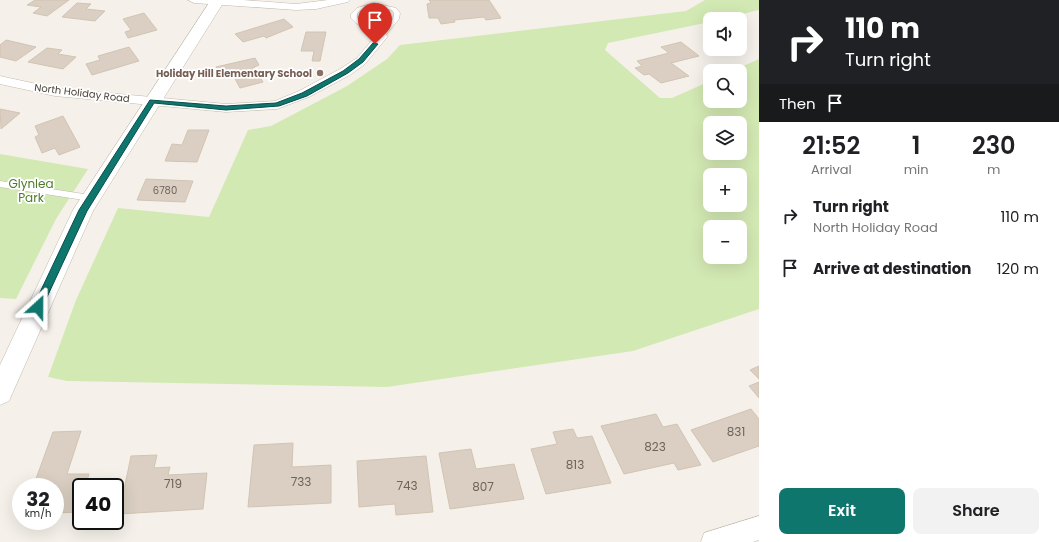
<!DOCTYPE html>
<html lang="en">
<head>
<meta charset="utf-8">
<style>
	:root { --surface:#fff; --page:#f2f2f2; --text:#202124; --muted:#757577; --accent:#0f766e }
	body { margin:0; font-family:Poppins,sans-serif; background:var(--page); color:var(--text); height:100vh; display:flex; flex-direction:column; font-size:15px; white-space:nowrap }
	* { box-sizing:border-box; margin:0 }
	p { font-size:13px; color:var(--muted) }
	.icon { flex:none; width:22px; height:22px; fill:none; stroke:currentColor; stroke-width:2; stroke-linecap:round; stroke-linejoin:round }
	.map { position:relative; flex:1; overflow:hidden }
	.drawer { display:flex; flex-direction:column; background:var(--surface); width:300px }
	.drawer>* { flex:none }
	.hud { background:#202124; color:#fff; overflow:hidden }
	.tools { position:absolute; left:703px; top:12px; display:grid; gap:8px }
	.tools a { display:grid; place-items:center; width:44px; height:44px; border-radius:8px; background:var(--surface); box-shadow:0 4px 16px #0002; font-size:20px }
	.speed { position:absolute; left:12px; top:478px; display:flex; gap:8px; font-size:20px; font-weight:700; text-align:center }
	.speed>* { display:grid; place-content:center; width:52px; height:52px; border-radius:50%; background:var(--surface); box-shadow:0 4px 16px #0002; line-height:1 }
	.speed small { font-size:10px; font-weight:400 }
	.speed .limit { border:2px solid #111; border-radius:6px; background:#fff; color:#111 }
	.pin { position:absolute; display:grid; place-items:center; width:34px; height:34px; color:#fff; margin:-41px -17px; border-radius:50% 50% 50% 0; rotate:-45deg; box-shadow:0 0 4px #0007 }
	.pin .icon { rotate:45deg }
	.me { position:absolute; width:44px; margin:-22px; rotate:24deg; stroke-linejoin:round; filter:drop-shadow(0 0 3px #0008) }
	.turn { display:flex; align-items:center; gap:14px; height:84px; padding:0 20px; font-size:18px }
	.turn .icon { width:52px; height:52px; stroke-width:2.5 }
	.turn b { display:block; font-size:28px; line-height:34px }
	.then { display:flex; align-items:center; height:38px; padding:0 20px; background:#0003; gap:8px; font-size:15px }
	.eta { display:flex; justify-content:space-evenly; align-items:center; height:68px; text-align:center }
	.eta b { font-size:24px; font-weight:600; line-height:28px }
	.button { display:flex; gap:8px; margin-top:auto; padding:8px 20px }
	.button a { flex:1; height:46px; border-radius:8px; background:var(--accent); color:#fff; font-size:16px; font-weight:600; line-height:46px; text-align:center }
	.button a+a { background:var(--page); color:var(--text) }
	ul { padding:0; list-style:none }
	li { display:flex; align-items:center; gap:12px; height:52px; padding:0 20px }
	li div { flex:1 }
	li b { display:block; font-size:15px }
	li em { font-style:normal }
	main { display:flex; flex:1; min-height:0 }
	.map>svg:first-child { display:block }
	.green { fill:#d3e9b3; fill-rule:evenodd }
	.building { fill:#dacfc2; stroke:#d2c4b2 }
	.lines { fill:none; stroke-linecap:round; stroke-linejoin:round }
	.service-casing { stroke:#c1b8ac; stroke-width:1 }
	.minor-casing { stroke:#c1b8ac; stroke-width:1 }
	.tertiary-casing { stroke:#c1b8ac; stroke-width:1 }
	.service { fill:#fff; fill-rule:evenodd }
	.minor { fill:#fff; fill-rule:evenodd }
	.tertiary { fill:#fff; fill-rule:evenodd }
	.route { fill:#0f766e; stroke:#0a4d48 }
	.education-dot { fill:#8d6e63; stroke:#fff; stroke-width:1.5 }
	.labels { text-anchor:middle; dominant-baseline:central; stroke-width:3.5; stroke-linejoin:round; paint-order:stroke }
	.far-education-label { font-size:10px; font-weight:bold; fill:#785e54; stroke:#fff; text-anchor:end }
	.far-street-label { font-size:10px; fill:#494138; stroke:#fff }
	.number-label { font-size:10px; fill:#6d645a }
	.park-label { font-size:12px; fill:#4d7c2a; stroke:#fff }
	.near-number-label { font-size:12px; fill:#6d645a }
</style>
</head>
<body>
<main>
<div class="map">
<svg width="759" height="542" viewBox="0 0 759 542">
	<rect width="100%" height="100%" fill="#f5f1ea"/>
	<path class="green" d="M705 0H759V10L722 19H710V22L608 43 605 50 660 98H672L710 81V101H740V71H732L759 59V309L633 351 387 387 67 381 48 377 76 300 118 208 209 217 248 130 271 126 347 86 387 59 400 45 686 11ZM710 123H740V153H710ZM710 175H740V205H710ZM710 227H740V257H710Z
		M0 154 88 169 56 219 16 299 0 298Z"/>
	<path class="building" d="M35 0H69L47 16 33 13 41 7 27 5Z
		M429 0H489L501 18 486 20 484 17 454 20 455 22 441 24 438 18H429L427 4 431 3Z
		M77 3 91 4 86 9 105 11 95 21 62 17Z
		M144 13 157 30 128 38 125 32 131 30 123 19Z
		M284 19 293 27 266 38 264 36 243 42 235 34Z
		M306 32H326L320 61H312L314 51H301Z
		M6 40 36 47 16 61 0 57V45Z
		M681 42 699 56 671 63 689 76 661 83 649 74 644 75 635 68 642 66 637 61 669 53 661 47Z
		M129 47 139 61 92 75 86 64 100 60 98 56Z
		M47 48 62 50 58 54 76 57 63 69 28 62Z
		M255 58 259 65 254 67 263 82 240 88 232 73 221 75 216 67Z
		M0 109 20 113 1 129Z
		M63 116 80 147 59 155 55 148 42 153 35 137 39 135 35 126Z
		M188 130H209L197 162 165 161 172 144 182 145Z
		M146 179 193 181 185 202 137 200Z
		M759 366V379L750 370Z
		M759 382V398L749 386Z
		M751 409 759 419V446L713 462 691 430Z
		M656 414 663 427 677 424 701 465 678 470 674 463 624 474 601 426Z
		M573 429 577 438 592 436 611 483 546 494 531 449 557 444 553 432Z
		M81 431 67 474H89L85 487H81V502L78 512 55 513V487H33L53 432Z
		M293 443 292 467 331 465V503L248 507 254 445Z
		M471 449 476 469 514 464 524 499 450 509 439 453Z
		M157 455 154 468 170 467 168 475 207 473 203 509 119 514 131 456Z
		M426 456 433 512 396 515 395 504 359 507 357 461Z"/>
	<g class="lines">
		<g class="service-casing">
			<path id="service" d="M374 3 396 8 400 13 399 19 384 37H380L356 23 351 18V14L357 8ZM374 7 392 10 394 13 393 19 381 33 357 18V14L361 10Z
				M0 181 90 195 94 198 90 201 0 187Z"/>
		</g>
		<g class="minor-casing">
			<path id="minor" d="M188 0H243L296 4 328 0H350L348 2 316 9 296 10 194 3Z
				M382 32 388 36 365 64 350 75 309 97 277 109 226 112 55 96 0 84V76L55 88 226 104 275 101 299 91 340 69 357 58 378 33Z
				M759 516V540L753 542H701L704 533Z"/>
		</g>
		<g class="tertiary-casing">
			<path id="tertiary" d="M211 0H225L93 211 9 401 0 405V365L73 210Z"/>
		</g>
		<use href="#service" class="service"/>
		<use href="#minor" class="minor"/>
		<use href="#tertiary" class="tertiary"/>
	</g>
	<path class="route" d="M373 43 378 44 363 62 348 73 307 96 279 106 226 110 154 103 87 211 41 310H35L33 307 79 210 150 100 226 106 276 103 302 93 343 71 359 59Z"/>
	<circle class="education-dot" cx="320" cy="73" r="4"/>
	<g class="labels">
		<g class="far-education-label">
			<text x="312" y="73">Holiday Hill Elementary School</text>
		</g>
		<g class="far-street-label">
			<text transform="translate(82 93) rotate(7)">North Holiday Road</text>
		</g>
		<g class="number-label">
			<text x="165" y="190">6780</text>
		</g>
		<g class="park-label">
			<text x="31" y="183">Glynlea<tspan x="31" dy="14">Park</tspan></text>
		</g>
		<g class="near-number-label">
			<text x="736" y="431">831</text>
			<text x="655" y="446">823</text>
			<text x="575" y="464">813</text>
			<text x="301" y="481">733</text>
			<text x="173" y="483">719</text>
			<text x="407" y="485">743</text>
			<text x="483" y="486">807</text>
		</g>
	</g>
</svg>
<div class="tools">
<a><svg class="icon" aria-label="sound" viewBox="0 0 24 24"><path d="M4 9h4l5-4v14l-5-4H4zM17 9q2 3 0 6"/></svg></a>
<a><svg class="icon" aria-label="search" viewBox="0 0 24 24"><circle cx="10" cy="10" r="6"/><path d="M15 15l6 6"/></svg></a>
<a><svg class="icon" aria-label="layers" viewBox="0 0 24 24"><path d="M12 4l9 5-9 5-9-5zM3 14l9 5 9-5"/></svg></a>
<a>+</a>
<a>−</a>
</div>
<div class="speed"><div>32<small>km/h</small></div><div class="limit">40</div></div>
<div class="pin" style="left:375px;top:44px;background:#d93025"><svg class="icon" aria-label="arrive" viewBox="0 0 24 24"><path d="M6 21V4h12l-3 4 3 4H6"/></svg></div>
<svg class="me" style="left:38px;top:307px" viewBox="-20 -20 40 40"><path d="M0-17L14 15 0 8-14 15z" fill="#0f766e" stroke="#fff" stroke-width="4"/></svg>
</div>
<section class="drawer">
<div class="hud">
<div class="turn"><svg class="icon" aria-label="right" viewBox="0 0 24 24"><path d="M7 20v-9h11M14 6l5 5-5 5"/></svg><div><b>110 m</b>Turn right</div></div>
<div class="then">Then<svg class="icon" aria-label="arrive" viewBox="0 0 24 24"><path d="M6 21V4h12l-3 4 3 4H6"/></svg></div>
</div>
<div class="eta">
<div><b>21:52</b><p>Arrival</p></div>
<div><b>1</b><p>min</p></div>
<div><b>230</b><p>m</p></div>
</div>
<ul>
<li><svg class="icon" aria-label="right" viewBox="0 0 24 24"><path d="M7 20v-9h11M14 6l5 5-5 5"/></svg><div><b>Turn right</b><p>North Holiday Road</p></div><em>110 m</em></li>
<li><svg class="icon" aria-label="arrive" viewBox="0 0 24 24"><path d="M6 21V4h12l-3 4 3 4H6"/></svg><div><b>Arrive at destination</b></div><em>120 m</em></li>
</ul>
<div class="button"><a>Exit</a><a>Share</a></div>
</section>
</main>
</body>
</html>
